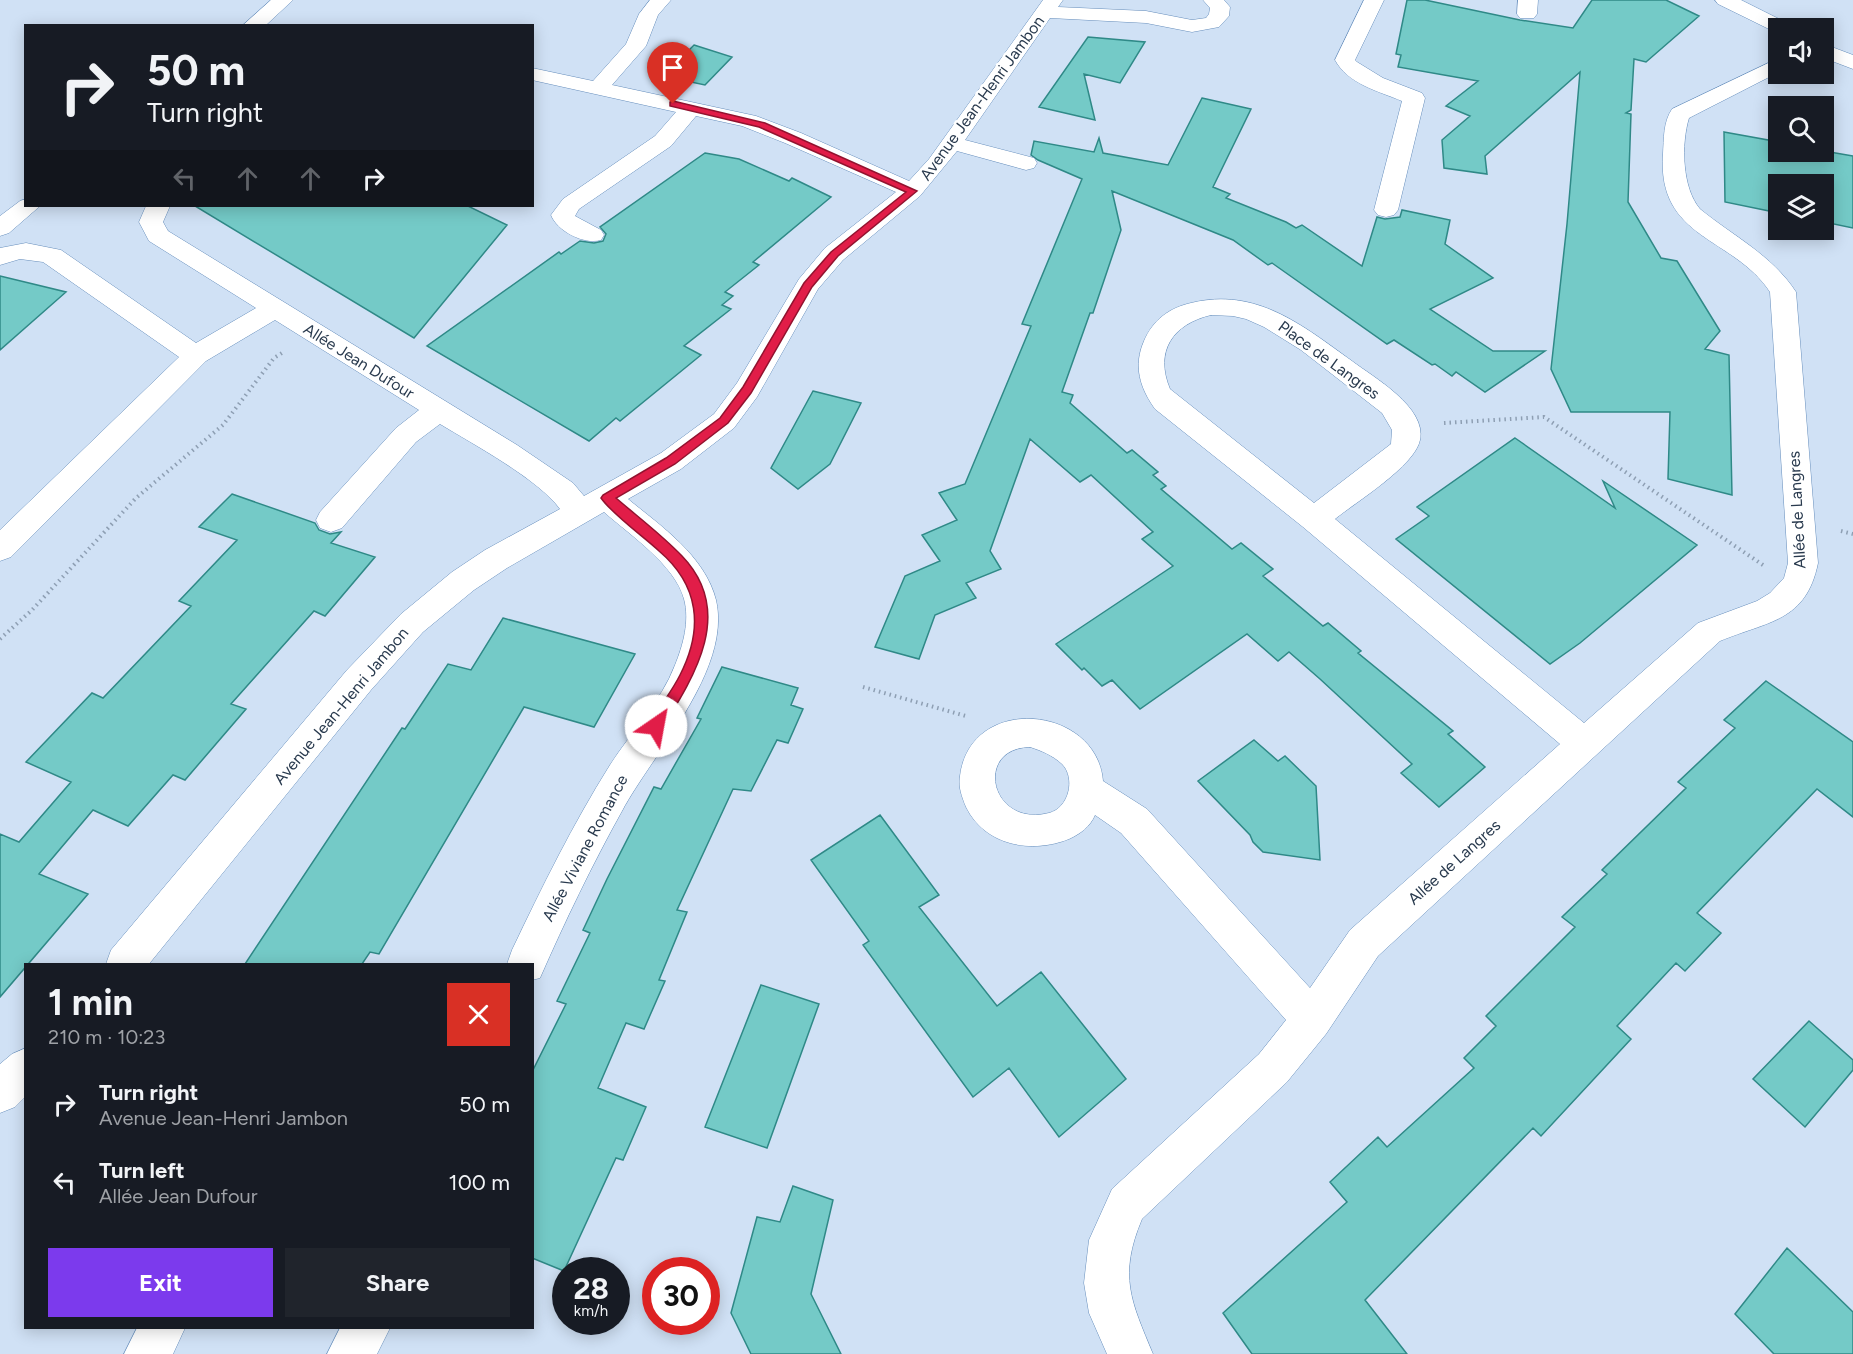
<!DOCTYPE html>
<html lang="en">
<head>
<meta charset="utf-8">
<style>
	:root { --surface:#171b24; --page:#20242c; --text:#f1f3f6; --muted:#9ea1a6; --accent:#7c3aed }
	body { margin:0; font-family:Figtree,sans-serif; background:var(--page); color:var(--text); height:100vh; display:flex; flex-direction:column; font-size:22px; white-space:nowrap }
	* { box-sizing:border-box; margin:0 }
	p { font-size:20px; color:var(--muted) }
	.icon { flex:none; width:33px; height:33px; fill:none; stroke:currentColor; stroke-width:2; stroke-linecap:round; stroke-linejoin:round }
	.map { position:relative; flex:1; overflow:hidden }
	.drawer { position:absolute; left:24px; top:963px; width:510px; height:366px; display:flex; flex-direction:column; background:var(--surface); border-radius:0px; box-shadow:0 3px 15px #0003 }
	.drawer>* { flex:none }
	.banner { position:absolute; left:24px; top:24px; width:510px; height:183px; border-radius:0px; box-shadow:0 3px 15px #0003; background:#171b24; color:var(--text); overflow:hidden }
	.fabs { position:absolute; left:1768px; top:18px; display:grid; gap:12px }
	.fabs a { display:grid; place-items:center; width:66px; height:66px; border-radius:0px; background:var(--surface); box-shadow:0 3px 15px #0003; font-size:30px }
	.speed { position:absolute; left:552px; top:1257px; display:flex; gap:12px; font-size:30px; font-weight:700; text-align:center }
	.speed>* { display:grid; place-content:center; width:78px; height:78px; border-radius:50%; background:var(--surface); box-shadow:0 3px 15px #0003; line-height:1 }
	.speed small { font-size:15px; font-weight:400 }
	.speed .limit { border:9px solid #d22; background:#fff; color:#111 }
	.pin { position:absolute; display:grid; place-items:center; width:51px; height:51px; color:#fff; margin:-62px -26px; border-radius:50% 50% 50% 0; rotate:-45deg; box-shadow:0 0 6px #0007 }
	.pin .icon { rotate:45deg }
	.me { position:absolute; width:66px; margin:-33px; rotate:33deg; stroke-linejoin:round; filter:drop-shadow(0 0 4px #0008) }
	.turn { display:flex; align-items:center; gap:21px; height:126px; padding:0 24px; font-size:27px }
	.turn .icon { width:78px; height:78px; stroke-width:2.5 }
	.turn b { display:block; font-size:42px; line-height:51px }
	.lanes { display:flex; align-items:center; height:57px; padding:0 24px; background:#0003; justify-content:center; gap:30px; direction:ltr }
	.lanes .off { opacity:.35 }
	.round { display:grid; place-items:center; flex:none; width:63px; height:63px; border-radius:0px; background:var(--page) }
	.headline { display:flex; align-items:center; justify-content:space-between; height:102px; padding:0 24px }
	h1 { font-size:36px; font-weight:700; line-height:45px }
	.action { display:flex; gap:12px; margin-top:auto; padding:12px 24px }
	.action a { flex:1; height:69px; border-radius:0px; background:var(--accent); color:#fff; font-size:24px; font-weight:700; line-height:69px; text-align:center }
	.action a+a { background:var(--page); color:var(--text) }
	ul { padding:0; list-style:none }
	li { display:flex; align-items:center; gap:18px; height:78px; padding:0 24px }
	li div { flex:1 }
	li b { display:block; font-size:22px }
	li em { font-style:normal }
	.map>svg:first-child { display:block }
	.building { fill:#74cac7; stroke:#2f8987; stroke-width:1.5 }
	.lines { fill:none; stroke-linecap:round; stroke-linejoin:round }
	.minor-casing { stroke:#668ebc; stroke-width:1 }
	.path { stroke:#8e9fb3; stroke-width:4; stroke-dasharray:1.5 4; stroke-linecap:butt }
	.minor { fill:#fff; fill-rule:evenodd }
	.route { fill:#e11d48; stroke:#92132f; stroke-width:1.5 }
	.labels { text-anchor:middle; dominant-baseline:central; stroke-width:5; stroke-linejoin:round; paint-order:stroke }
	.street-label { font-size:16px; fill:#293a4e; stroke:#fff }
</style>
</head>
<body>
<div class="map">
<svg width="1853" height="1354" viewBox="0 0 1853 1354">
	<rect width="100%" height="100%" fill="#d0e1f5"/>
	<path class="building" d="M1407 0H1425L1520 20 1573 28 1592 0H1666L1699 16 1646 62 1634 59 1631 110 1626 113 1631 114 1628 202 1661 258 1677 261 1720 331 1705 349 1729 355 1732 495 1668 479 1670 412H1571L1551 369 1567 224 1580 72 1485 156 1487 174 1444 168 1442 140 1470 116 1446 106 1478 81 1398 67 1401 55 1396 54Z
		M1088 37 1145 42 1120 83 1084 74 1095 120 1039 107Z
		M694 45 732 57 705 85 663 76Z
		M1202 98 1251 109 1213 187 1230 194 1226 198 1286 222 1296 228 1302 225 1362 266 1377 217 1385 219 1400 217 1402 210 1450 220 1445 244 1493 278 1430 309 1493 351H1545L1485 392 1456 372 1452 376 1435 364 1432 365 1394 340 1387 344 1272 263 1268 265 1233 240 1112 191 1121 230 1093 313H1090L1062 392 1073 395 1070 403 1127 453 1132 450 1158 472 1153 475 1166 486 1161 489 1232 549 1241 543 1273 569 1263 576 1323 626 1328 623 1361 651 1358 653 1453 731 1448 734 1485 767 1439 807 1401 773 1412 764 1320 679 1289 652 1278 661 1247 634 1140 709 1112 680 1102 686 1084 668 1082 670 1056 644 1173 566 1142 539 1153 532 1091 475 1080 482 1030 439 990 551 1001 569 966 583 976 598 935 615 919 659 875 647 905 576 940 561 922 535 957 520 939 493 965 484 1031 326 1022 324 1082 179 1038 160 1031 155 1034 141 1094 152 1099 138 1103 153 1168 165Z
		M1724 132 1779 142V152L1824 151 1853 156V228L1824 222V184H1779V213L1725 202Z
		M705 153 739 159 789 181 792 178 831 197 753 262 759 265 725 292 733 296 722 305 731 309 684 346 701 355 620 421 616 418 589 441 427 346 559 252 561 254 580 241 594 243 603 241 606 234 600 227Z
		M195 206H468L507 225 414 338Z
		M0 276 66 292 0 350Z
		M813 391 861 403 830 464 798 489 771 468Z
		M1515 438 1615 508 1603 481 1697 545 1580 643 1550 664 1396 539 1429 516 1417 507Z
		M232 494 315 523 319 530 330 534 341 532 331 543 375 557 325 616 314 611 231 704 246 709 185 780 173 775 128 826 93 810 39 874 88 894 0 997V834L19 842 71 782 26 762 92 693 103 698 191 606 179 601 237 540 199 527Z
		M503 618 635 654 594 727 524 707 379 954 370 952 362 964H245L402 728 405 729 448 664 471 670Z
		M722 667 798 688 791 705 803 709 788 743 777 740 751 791 733 789 677 910 687 912 659 980 665 981 644 1029 626 1023 598 1088 646 1107 623 1160 616 1158 564 1271 532 1258V1072L566 1004 557 1001 590 933 583 930 607 879 654 787 661 789 701 719 697 718Z
		M1766 681 1853 742V817L1817 789 1697 913 1721 933 1685 971 1676 963 1617 1026 1631 1039 1541 1136 1533 1128 1365 1300 1407 1354H1252L1223 1313 1347 1202 1330 1182 1378 1137 1387 1147 1474 1068 1464 1058 1496 1026 1486 1016 1575 927 1562 917 1607 874 1602 870 1686 788 1678 782 1735 728 1724 720Z
		M1254 740 1278 761 1285 756 1316 786 1320 860 1263 852 1253 842 1250 835 1198 781Z
		M880 815 939 895 919 907 997 1006 1041 972 1126 1079 1059 1137 1009 1068 973 1097 863 945 869 941 811 860Z
		M761 985 819 1004 767 1148 705 1127Z
		M1809 1021 1853 1060V1070L1805 1127 1753 1079Z
		M793 1186 833 1200 811 1294 841 1354H751L731 1313 757 1217 780 1222Z
		M1787 1248 1853 1312V1354H1774L1735 1314Z"/>
	<g class="lines">
		<g class="minor-casing">
			<path id="minor" d="M271 0H293L265 26H242Z
				M650 0H671L658 15 646 46 612 85 756 116 801 133 909 181 929 159 1043 0H1063L1058 7 1146 11 1192 20 1206 18 1209 14 1210 8 1203 0H1224L1230 7 1229 16 1219 27 1192 32 1146 23 1050 18 965 140 1034 158 1037 163 1034 168 1026 170 957 151 920 196 843 260 818 289 757 397 734 428 681 469 628 499C661 526 705 556 716 600 732 670 653 753 622 811 592 865 565 921 540 978L532 980V964H507L512 950C542 887 573 824 610 765 631 732 661 702 675 665 683 645 690 621 684 599 675 565 630 535 604 512L507 568 474 590 423 632 371 690 149 964H106L111 950 347 670 401 614 452 572 485 550 560 509C538 479 473 444 440 424L416 442 342 528 331 532 320 528 316 520 320 512 396 428 419 410 275 320 206 361 11 557 0 561V530L179 357 43 262 20 259 0 265V248L26 243 61 250 196 343 256 308 149 241 139 222 146 206H170L163 222 168 231 517 445 573 483 584 496 661 453 714 414 737 383 799 279 825 248 896 192 785 143 742 126 696 116 671 146 579 209 575 216 601 230 604 235 601 240C584 245 557 231 551 215L563 199 655 136 676 112 532 80V68L593 81 626 44 639 14Z
				M1364 0H1384L1355 60 1357 62 1383 78 1422 93 1425 98 1398 210 1394 215 1386 217 1378 215 1374 210 1402 101C1378 91 1348 84 1335 60Z
				M1518 0H1538L1537 14 1534 18H1520L1517 14Z
				M1715 0H1741L1789 24 1792 28H1779V33L1775 32 1718 4Z
				M1824 44 1853 55V69L1824 58Z
				M1779 58V72L1689 118C1681 144 1682 188 1700 209 1733 236 1772 255 1796 292L1818 563C1806 622 1768 621 1720 641L1378 956 1326 1034 1287 1082 1142 1219C1118 1276 1131 1301 1153 1354H1107L1089 1313 1084 1283 1089 1240 1112 1189 1259 1054 1286 1020 1121 833 1095 815C1090 827 1080 834 1069 839 1032 854 985 846 966 807 962 797 958 787 960 776 970 693 1097 705 1103 781L1147 809 1310 988 1350 930 1560 744 1303 527 1155 409C1140 388 1133 366 1144 341 1153 320 1169 308 1191 303 1256 287 1302 325 1352 361 1373 377 1427 407 1420 440 1415 466 1356 502 1335 519L1584 723 1698 623 1757 601 1770 593 1784 578 1788 563 1770 292C1733 236 1657 240 1663 154 1664 139 1663 122 1672 109ZM1211 315 1233 316 1246 319 1264 327 1301 350 1382 413 1392 430 1391 444 1314 503 1170 389C1154 351 1173 324 1211 315ZM1030 747C1042 751 1052 755 1062 764 1076 778 1069 808 1049 813 990 828 973 748 1030 747Z
				M26 199V206H40L9 233 0 236V216L20 201Z
				M26 1048V1096L15 1107 0 1113V1064L12 1054Z
				M137 1328H185L173 1354H124Z
				M340 1328H390L377 1354H327Z"/>
		</g>
		<path class="path" d="M1444 423 1544 417 1763 565
			M1841 531 1853 534
			M0 639 32 610 136 498 223 425 274 358 282 353
			M863 687 966 716"/>
		<use href="#minor" class="minor"/>
	</g>
	<path class="route" d="M673 101 765 123 917 191 838 256 812 287 751 393 728 423 675 464 616 498C638 517 662 535 682 556 736 612 694 677 661 730H651L649 726C658 708 671 693 680 675 704 628 699 585 659 551 644 537 612 514 601 498L603 495 666 458 720 418 743 387 804 283 831 252 906 192 759 127 670 106V102Z"/>
	<g class="labels">
		<g class="street-label">
			<text transform="translate(982 98) rotate(-54)">Avenue Jean-Henri Jambon</text>
			<text transform="translate(1329 360) rotate(36)">Place de Langres</text>
			<text transform="translate(359 361) rotate(32)">Allée Jean Dufour</text>
			<text transform="translate(1797 510) rotate(-93)">Allée de Langres</text>
			<text transform="translate(341 706) rotate(-50)">Avenue Jean-Henri Jambon</text>
			<text transform="translate(585 848) rotate(-62)">Allée Viviane Romance</text>
			<text transform="translate(1454 862) rotate(-42)">Allée de Langres</text>
		</g>
	</g>
</svg>
<div class="fabs">
<a><svg class="icon" aria-label="sound" viewBox="0 0 24 24"><path d="M4 9h4l5-4v14l-5-4H4zM17 9q2 3 0 6"/></svg></a>
<a><svg class="icon" aria-label="search" viewBox="0 0 24 24"><circle cx="10" cy="10" r="6"/><path d="M15 15l6 6"/></svg></a>
<a><svg class="icon" aria-label="layers" viewBox="0 0 24 24"><path d="M12 4l9 5-9 5-9-5zM3 14l9 5 9-5"/></svg></a>
</div>
<div class="speed"><div>28<small>km/h</small></div><div class="limit">30</div></div>
<div class="pin" style="left:673px;top:104px;background:#d93025"><svg class="icon" aria-label="arrive" viewBox="0 0 24 24"><path d="M6 21V4h12l-3 4 3 4H6"/></svg></div>
<svg class="me" style="left:656px;top:726px" viewBox="-20 -20 40 40"><circle r="19" fill="#fff"/><path d="M0-13L10 11 0 6-10 11z" fill="#e11d48"/></svg>
<div class="banner">
<div class="turn"><svg class="icon" aria-label="right" viewBox="0 0 24 24"><path d="M7 20v-9h11M14 6l5 5-5 5"/></svg><div><b>50 m</b>Turn right</div></div>
<div class="lanes"><svg class="icon off" aria-label="left" viewBox="0 0 24 24"><path d="M17 20v-9H6M10 6l-5 5 5 5"/></svg><svg class="icon off" aria-label="ahead" viewBox="0 0 24 24"><path d="M12 20V5M6 11l6-6 6 6"/></svg><svg class="icon off" aria-label="ahead" viewBox="0 0 24 24"><path d="M12 20V5M6 11l6-6 6 6"/></svg><svg class="icon" aria-label="right" viewBox="0 0 24 24"><path d="M7 20v-9h11M14 6l5 5-5 5"/></svg></div>
</div>
<section class="drawer">
<div class="headline"><div><h1>1 min</h1><p>210 m · 10:23</p></div><a class="round" style="background:#d93025;color:#fff"><svg class="icon" aria-label="close" viewBox="0 0 24 24"><path d="M6 6l12 12M18 6L6 18"/></svg></a></div>
<ul>
<li><svg class="icon" aria-label="right" viewBox="0 0 24 24"><path d="M7 20v-9h11M14 6l5 5-5 5"/></svg><div><b>Turn right</b><p>Avenue Jean-Henri Jambon</p></div><em>50 m</em></li>
<li><svg class="icon" aria-label="left" viewBox="0 0 24 24"><path d="M17 20v-9H6M10 6l-5 5 5 5"/></svg><div><b>Turn left</b><p>Allée Jean Dufour</p></div><em>100 m</em></li>
</ul>
<div class="action"><a>Exit</a><a>Share</a></div>
</section>
</div>
</body>
</html>
